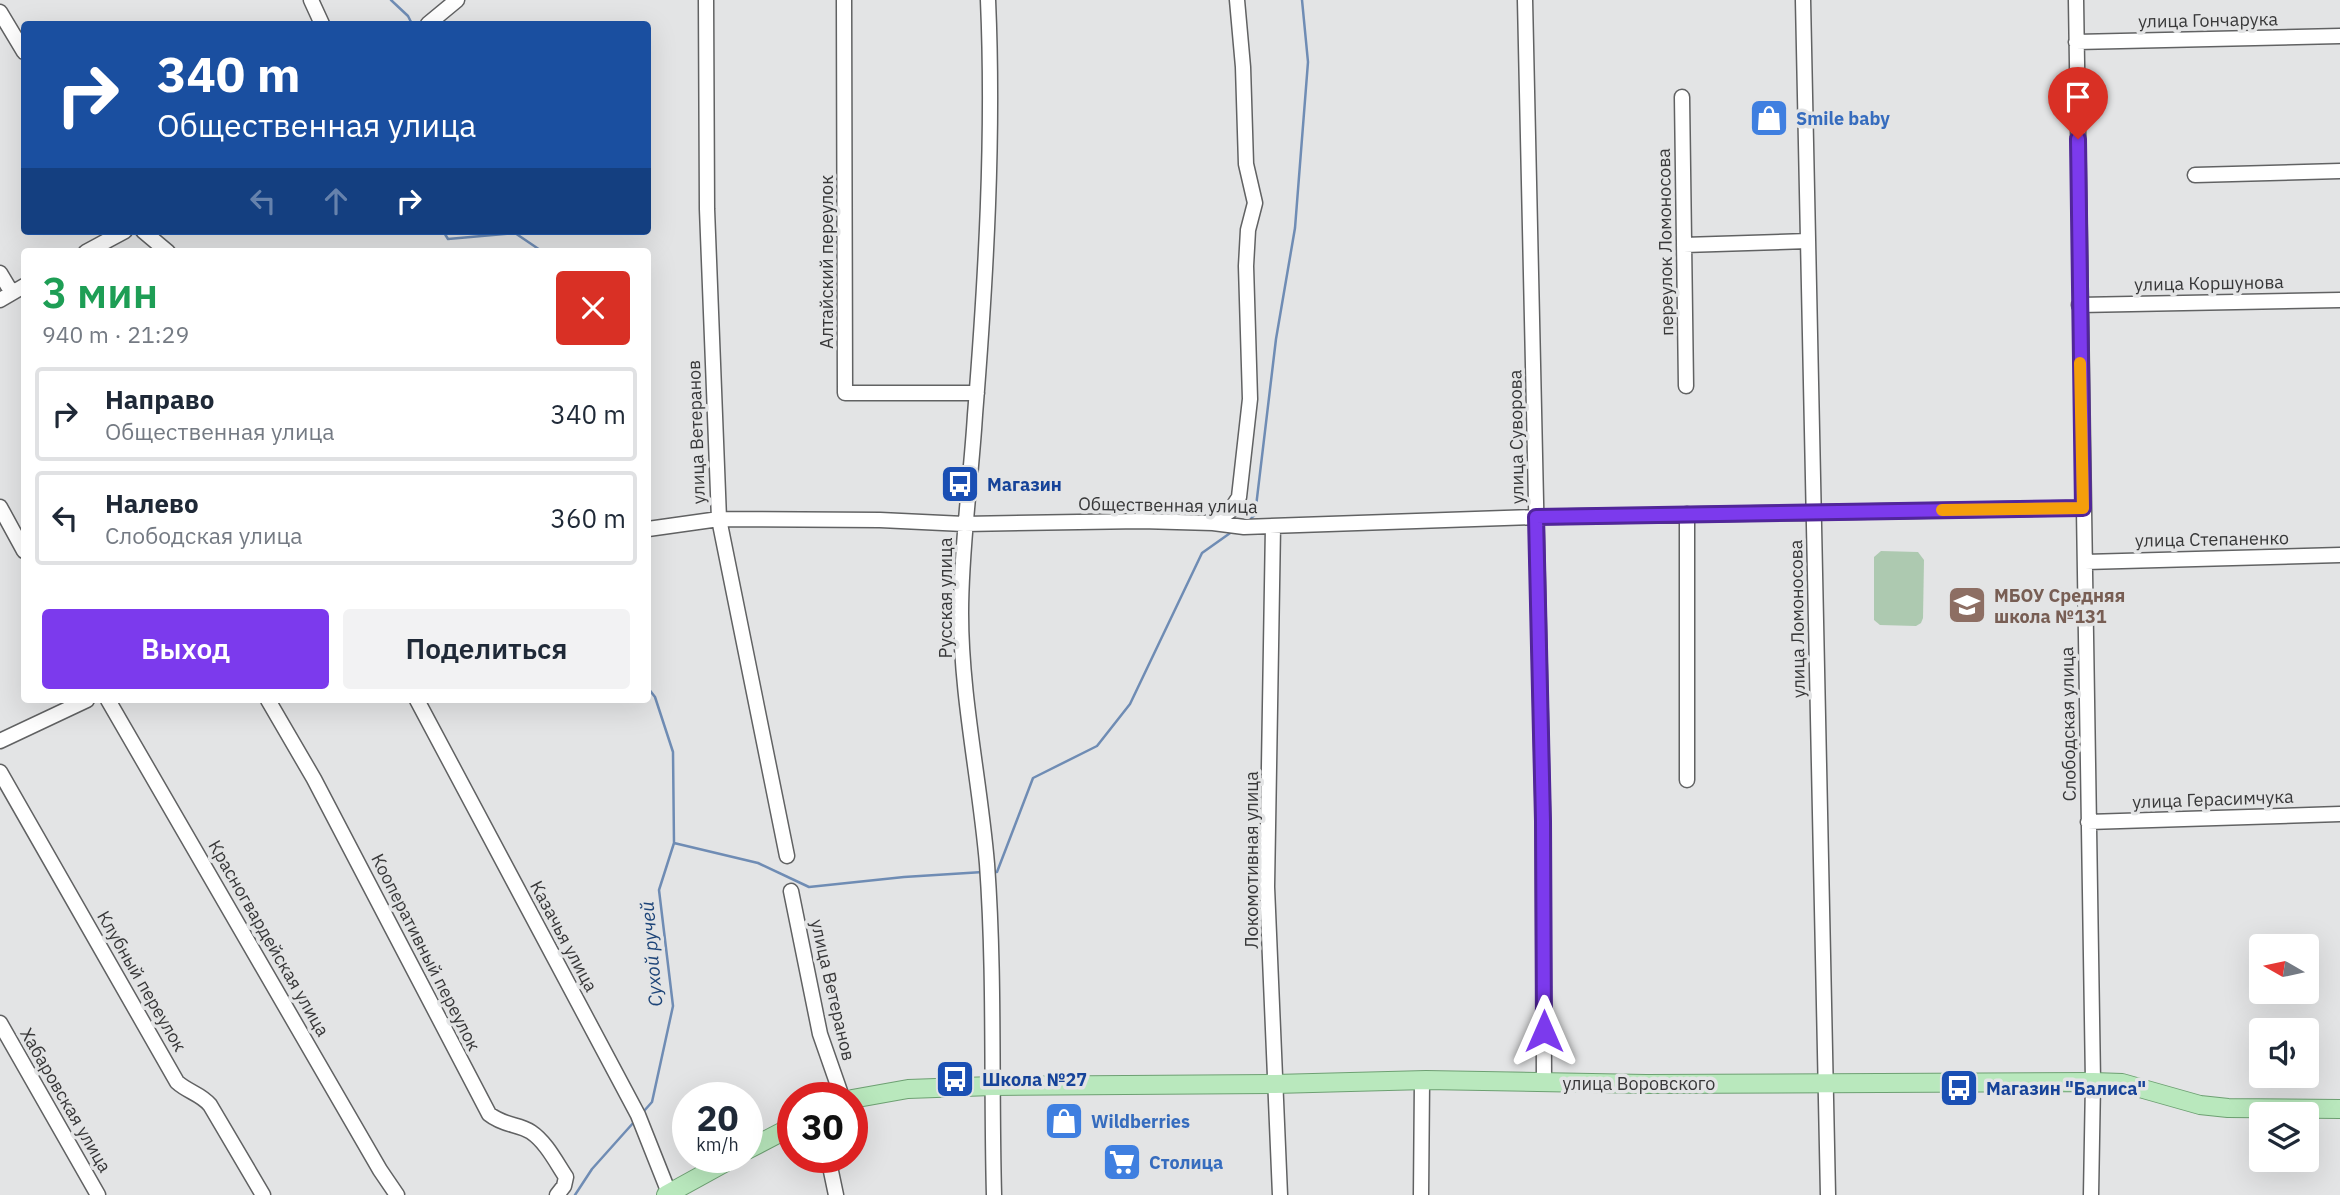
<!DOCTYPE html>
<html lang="ru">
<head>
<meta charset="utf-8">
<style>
	:root { --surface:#fff; --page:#f2f2f3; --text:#1f2937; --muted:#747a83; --line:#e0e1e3; --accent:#7c3aed }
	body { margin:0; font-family:"IBM Plex Sans",sans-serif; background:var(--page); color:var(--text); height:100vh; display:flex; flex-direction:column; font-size:26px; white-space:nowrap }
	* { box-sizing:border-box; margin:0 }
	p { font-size:23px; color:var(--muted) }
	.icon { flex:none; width:38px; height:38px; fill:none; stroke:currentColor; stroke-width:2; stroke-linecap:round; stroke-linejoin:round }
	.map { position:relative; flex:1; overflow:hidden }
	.side { position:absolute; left:21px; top:248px; width:630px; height:455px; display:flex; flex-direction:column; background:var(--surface); border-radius:7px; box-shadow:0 7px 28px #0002 }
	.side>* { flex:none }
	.banner { position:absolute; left:21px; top:21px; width:630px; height:214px; border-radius:7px; box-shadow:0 7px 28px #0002; background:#1a4fa0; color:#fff; overflow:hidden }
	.needle { width:46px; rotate:279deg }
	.tools { position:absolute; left:2249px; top:934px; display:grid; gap:14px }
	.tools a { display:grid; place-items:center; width:70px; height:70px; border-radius:7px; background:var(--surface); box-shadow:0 7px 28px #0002; font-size:35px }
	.speed { position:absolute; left:672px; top:1082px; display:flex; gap:14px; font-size:35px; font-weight:700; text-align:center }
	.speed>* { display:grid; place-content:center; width:91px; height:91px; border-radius:50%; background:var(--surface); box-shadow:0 7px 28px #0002; line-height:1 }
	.speed small { font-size:18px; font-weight:400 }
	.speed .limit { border:10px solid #d22; background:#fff; color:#111 }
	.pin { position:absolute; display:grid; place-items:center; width:60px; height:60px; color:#fff; margin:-72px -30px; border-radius:50% 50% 50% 0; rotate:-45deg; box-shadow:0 0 7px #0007 }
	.pin .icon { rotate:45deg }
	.me { position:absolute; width:77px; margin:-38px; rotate:0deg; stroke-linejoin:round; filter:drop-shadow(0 0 5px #0008) }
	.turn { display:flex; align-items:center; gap:24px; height:147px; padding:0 21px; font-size:32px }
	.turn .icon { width:91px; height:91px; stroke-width:2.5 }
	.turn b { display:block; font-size:49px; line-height:60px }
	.lanes { display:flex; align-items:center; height:66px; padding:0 21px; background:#0003; justify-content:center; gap:35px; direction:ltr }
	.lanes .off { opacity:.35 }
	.round { display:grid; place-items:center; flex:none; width:74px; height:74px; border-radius:7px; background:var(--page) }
	.overview { display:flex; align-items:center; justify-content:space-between; height:119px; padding:0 21px }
	h1 { font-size:42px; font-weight:600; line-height:52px; color:#1e9e55 }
	.primary-button { display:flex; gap:14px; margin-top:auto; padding:14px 21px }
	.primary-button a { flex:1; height:80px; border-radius:7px; background:var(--accent); color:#fff; font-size:28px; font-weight:600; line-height:80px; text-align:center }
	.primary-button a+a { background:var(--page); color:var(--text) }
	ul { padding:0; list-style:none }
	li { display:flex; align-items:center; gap:21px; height:94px; margin:0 14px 10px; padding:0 7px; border:4px solid var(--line); border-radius:7px }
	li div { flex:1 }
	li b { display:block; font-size:26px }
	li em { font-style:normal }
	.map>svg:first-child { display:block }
	.green { fill:#adc9b0 }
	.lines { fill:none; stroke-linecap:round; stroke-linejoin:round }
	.stream { stroke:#6f8cb4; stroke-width:2.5 }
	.minor-casing { stroke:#616263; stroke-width:17 }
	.major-casing { stroke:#6da072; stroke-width:20 }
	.minor { stroke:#fff; stroke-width:14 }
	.major { stroke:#b9e8bd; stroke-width:18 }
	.route-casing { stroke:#51269a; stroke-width:18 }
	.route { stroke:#7c3aed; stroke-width:12 }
	.slow { stroke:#f59e0b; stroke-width:12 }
	.labels { text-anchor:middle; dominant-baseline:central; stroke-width:7; stroke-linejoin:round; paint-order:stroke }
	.street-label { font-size:18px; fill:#383839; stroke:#e3e4e5 }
	.shop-label { font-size:18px; font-weight:bold; fill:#366cbe; stroke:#e3e4e5; text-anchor:start }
	.transit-label { font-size:18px; font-weight:bold; fill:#164399; stroke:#e3e4e5; text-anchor:start }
	.education-label { font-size:18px; font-weight:bold; fill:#785e54; stroke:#e3e4e5; text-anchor:start }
	.water-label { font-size:19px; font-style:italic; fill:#1e4579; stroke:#e3e4e5 }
</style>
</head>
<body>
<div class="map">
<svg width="2340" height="1195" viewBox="0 0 2340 1195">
	<rect width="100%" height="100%" fill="#e3e4e5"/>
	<path class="green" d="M1881 551 1918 552 1924 560 1923 618 1921 623 1916 626 1880 625 1874 620V557Z"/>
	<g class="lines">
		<path class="stream" d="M391 0 408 16 412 24
			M443 231 448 239 515 233 543 252
			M1247 521 1255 515 1276 339 1295 228 1308 62 1302 0
			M674 843 758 863 809 887 904 877 983 872
			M993 872H997L1033 778 1097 746 1130 704 1202 553 1233 531
			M644 1111 652 1102 673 1006 659 890 674 843 673 752 655 697 648 688
			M575 1195 592 1169 634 1122"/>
		<g class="minor-casing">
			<path id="minor" d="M311 0 322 24
				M706 0 707 209 719 519 787 856
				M844 0 845 393H977
				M988 0C994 137 986 278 975 415 971 481 961 546 961 613 961 697 980 781 987 864 995 974 991 1085 994 1195
				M1525 0 1543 821 1544 1083
				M1803 0 1828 1195
				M2076 0 2093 1082 2091 1195
				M0 12 24 52
				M428 24 457 0
				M2076 42 2340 36
				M1682 97 1686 386
				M2195 175 2340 171
				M143 231 168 252
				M1684 245 1808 241
				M86 252 125 231
				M0 273 12 293
				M0 300 24 286
				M2079 305 2340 300
				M0 507 24 551
				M1213 523 1230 511 1239 497 1250 399 1246 266 1248 230 1255 203 1246 164 1243 67 1237 0
				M1273 526 1267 887 1280 1195
				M648 529 719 519 880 520 964 524 1141 521 1213 523 1244 527 1536 517 2083 508
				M2085 562 2340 555
				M108 700 380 1170 397 1195
				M268 700 314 779 489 1114C504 1126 519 1124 531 1132 546 1142 556 1162 566 1177L564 1186 557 1195
				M417 700 638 1115 669 1193
				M0 741 87 700
				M0 772 177 1082C188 1092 201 1094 210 1105L263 1195
				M1687 780V514
				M2088 822 2340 814
				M791 891 820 1034 842 1097
				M0 1023 98 1195
				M828 1157 836 1195
				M1421 1195 1422 1081"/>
		</g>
		<g class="major-casing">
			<path id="major" d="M852 1099 908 1089 992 1086 1275 1084 1426 1080 1646 1084 2093 1082 2122 1083 2200 1105 2228 1108 2340 1109
				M747 1150 793 1126
				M666 1195 735 1157"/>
		</g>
		<use href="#minor" class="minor"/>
		<use href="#major" class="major"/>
	</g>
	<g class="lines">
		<g class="route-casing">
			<path id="route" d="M1544 1031 1543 821 1536 517 2083 508 2078 139"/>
		</g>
		<use href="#route" class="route"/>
		<path class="slow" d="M1942 510 2083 508 2080 363"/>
	</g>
	<defs>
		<g id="shop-square" transform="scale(2.0125)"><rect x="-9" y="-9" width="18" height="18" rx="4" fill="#3f7fe0" stroke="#e3e4e5"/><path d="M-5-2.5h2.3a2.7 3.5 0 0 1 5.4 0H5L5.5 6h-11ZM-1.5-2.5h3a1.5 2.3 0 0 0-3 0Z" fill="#fff"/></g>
		<g id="bus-square" transform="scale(2.0125)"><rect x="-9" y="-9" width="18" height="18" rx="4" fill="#1a4fb4" stroke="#e3e4e5"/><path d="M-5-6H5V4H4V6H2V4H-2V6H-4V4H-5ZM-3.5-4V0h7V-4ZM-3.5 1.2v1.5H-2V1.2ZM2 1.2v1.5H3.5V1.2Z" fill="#fff"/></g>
		<g id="school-square" transform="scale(2.0125)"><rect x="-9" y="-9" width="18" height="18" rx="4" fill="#8d6e63" stroke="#e3e4e5"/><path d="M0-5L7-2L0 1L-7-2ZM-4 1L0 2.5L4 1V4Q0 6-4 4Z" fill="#fff"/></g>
		<g id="supermarket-square" transform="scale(2.0125)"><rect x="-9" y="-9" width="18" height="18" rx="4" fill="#3f7fe0" stroke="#e3e4e5"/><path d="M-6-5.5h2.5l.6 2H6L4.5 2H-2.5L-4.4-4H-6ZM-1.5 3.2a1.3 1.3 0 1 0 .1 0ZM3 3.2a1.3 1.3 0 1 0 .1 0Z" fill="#fff"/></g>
	</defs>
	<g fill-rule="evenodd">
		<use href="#shop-square" x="1769" y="118"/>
		<use href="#bus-square" x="960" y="484"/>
		<use href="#school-square" x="1967" y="605"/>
		<use href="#bus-square" x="955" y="1079"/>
		<use href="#bus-square" x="1959" y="1088"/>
		<use href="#shop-square" x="1064" y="1121"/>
		<use href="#supermarket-square" x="1122" y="1162"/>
	</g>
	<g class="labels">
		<g class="street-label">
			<text transform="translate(2208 20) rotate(-1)">улица Гончарука</text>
			<text transform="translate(1665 242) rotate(-91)">переулок Ломоносова</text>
			<text transform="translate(826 262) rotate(-90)">Алтайский переулок</text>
			<text transform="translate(2209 283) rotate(-1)">улица Коршунова</text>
			<text transform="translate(696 432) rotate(-92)">улица Ветеранов</text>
			<text transform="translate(1516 437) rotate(-91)">улица Суворова</text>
			<text transform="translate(1168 505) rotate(1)">Общественная улица</text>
			<text transform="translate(2212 539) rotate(-1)">улица Степаненко</text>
			<text transform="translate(945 598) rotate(-90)">Русская улица</text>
			<text transform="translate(1797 619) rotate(-91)">улица Ломоносова</text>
			<text transform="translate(2068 724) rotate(-91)">Слободская улица</text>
			<text transform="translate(2213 799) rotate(-2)">улица Герасимчука</text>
			<text transform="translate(1251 860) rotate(-90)">Локомотивная улица</text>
			<text transform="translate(564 936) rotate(62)">Казачья улица</text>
			<text transform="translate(269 938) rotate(60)">Красногвардейская улица</text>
			<text transform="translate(426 952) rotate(63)">Кооперативный переулок</text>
			<text transform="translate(142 981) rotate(60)">Клубный переулок</text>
			<text transform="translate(833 990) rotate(77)">улица Ветеранов</text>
			<text x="1639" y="1083">улица Воровского</text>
			<text transform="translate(66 1100) rotate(60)">Хабаровская улица</text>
		</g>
		<g class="shop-label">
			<text x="1796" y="118">Smile baby</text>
			<text x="1091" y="1121">Wildberries</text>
			<text x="1149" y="1162">Столица</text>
		</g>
		<g class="transit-label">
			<text x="987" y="484">Магазин</text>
			<text x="982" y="1079">Школа №27</text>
			<text x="1986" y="1088">Магазин "Балиса"</text>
		</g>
		<g class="education-label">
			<text x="1994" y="595">МБОУ Средняя<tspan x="1994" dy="21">школа №131</tspan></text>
		</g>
		<g class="water-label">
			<text transform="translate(651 954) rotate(-95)">Сухой ручей</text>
		</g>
	</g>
</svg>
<div class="tools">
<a><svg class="needle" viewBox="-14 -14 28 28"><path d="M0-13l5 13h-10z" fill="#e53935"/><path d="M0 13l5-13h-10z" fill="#747a83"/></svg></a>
<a><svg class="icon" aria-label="sound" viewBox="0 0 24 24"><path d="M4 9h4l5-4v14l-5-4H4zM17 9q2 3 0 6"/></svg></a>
<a><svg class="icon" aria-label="layers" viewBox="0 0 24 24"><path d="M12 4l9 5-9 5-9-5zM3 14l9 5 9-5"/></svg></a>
</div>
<div class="speed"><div>20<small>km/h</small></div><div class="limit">30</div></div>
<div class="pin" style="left:2078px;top:139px;background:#d93025"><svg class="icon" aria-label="arrive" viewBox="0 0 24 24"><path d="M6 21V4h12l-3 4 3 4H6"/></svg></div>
<svg class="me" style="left:1544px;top:1031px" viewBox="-20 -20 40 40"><path d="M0-17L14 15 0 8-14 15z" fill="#7c3aed" stroke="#fff" stroke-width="4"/></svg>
<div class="banner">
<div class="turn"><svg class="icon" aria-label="right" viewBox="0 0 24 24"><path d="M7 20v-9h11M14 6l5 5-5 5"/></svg><div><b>340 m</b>Общественная улица</div></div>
<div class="lanes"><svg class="icon off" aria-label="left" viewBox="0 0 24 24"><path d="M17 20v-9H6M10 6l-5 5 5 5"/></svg><svg class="icon off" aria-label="ahead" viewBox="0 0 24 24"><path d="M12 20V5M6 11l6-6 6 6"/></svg><svg class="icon" aria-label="right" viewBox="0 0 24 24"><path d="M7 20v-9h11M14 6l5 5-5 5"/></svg></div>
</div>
<section class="side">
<div class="overview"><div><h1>3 мин</h1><p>940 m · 21:29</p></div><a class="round" style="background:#d93025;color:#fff"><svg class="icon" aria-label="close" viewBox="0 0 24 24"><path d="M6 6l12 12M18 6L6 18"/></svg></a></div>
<ul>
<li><svg class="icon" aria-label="right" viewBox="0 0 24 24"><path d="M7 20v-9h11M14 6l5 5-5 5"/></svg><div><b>Направо</b><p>Общественная улица</p></div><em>340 m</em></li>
<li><svg class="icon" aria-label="left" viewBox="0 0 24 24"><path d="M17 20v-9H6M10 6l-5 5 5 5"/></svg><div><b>Налево</b><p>Слободская улица</p></div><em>360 m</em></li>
</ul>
<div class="primary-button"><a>Выход</a><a>Поделиться</a></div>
</section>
</div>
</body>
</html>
